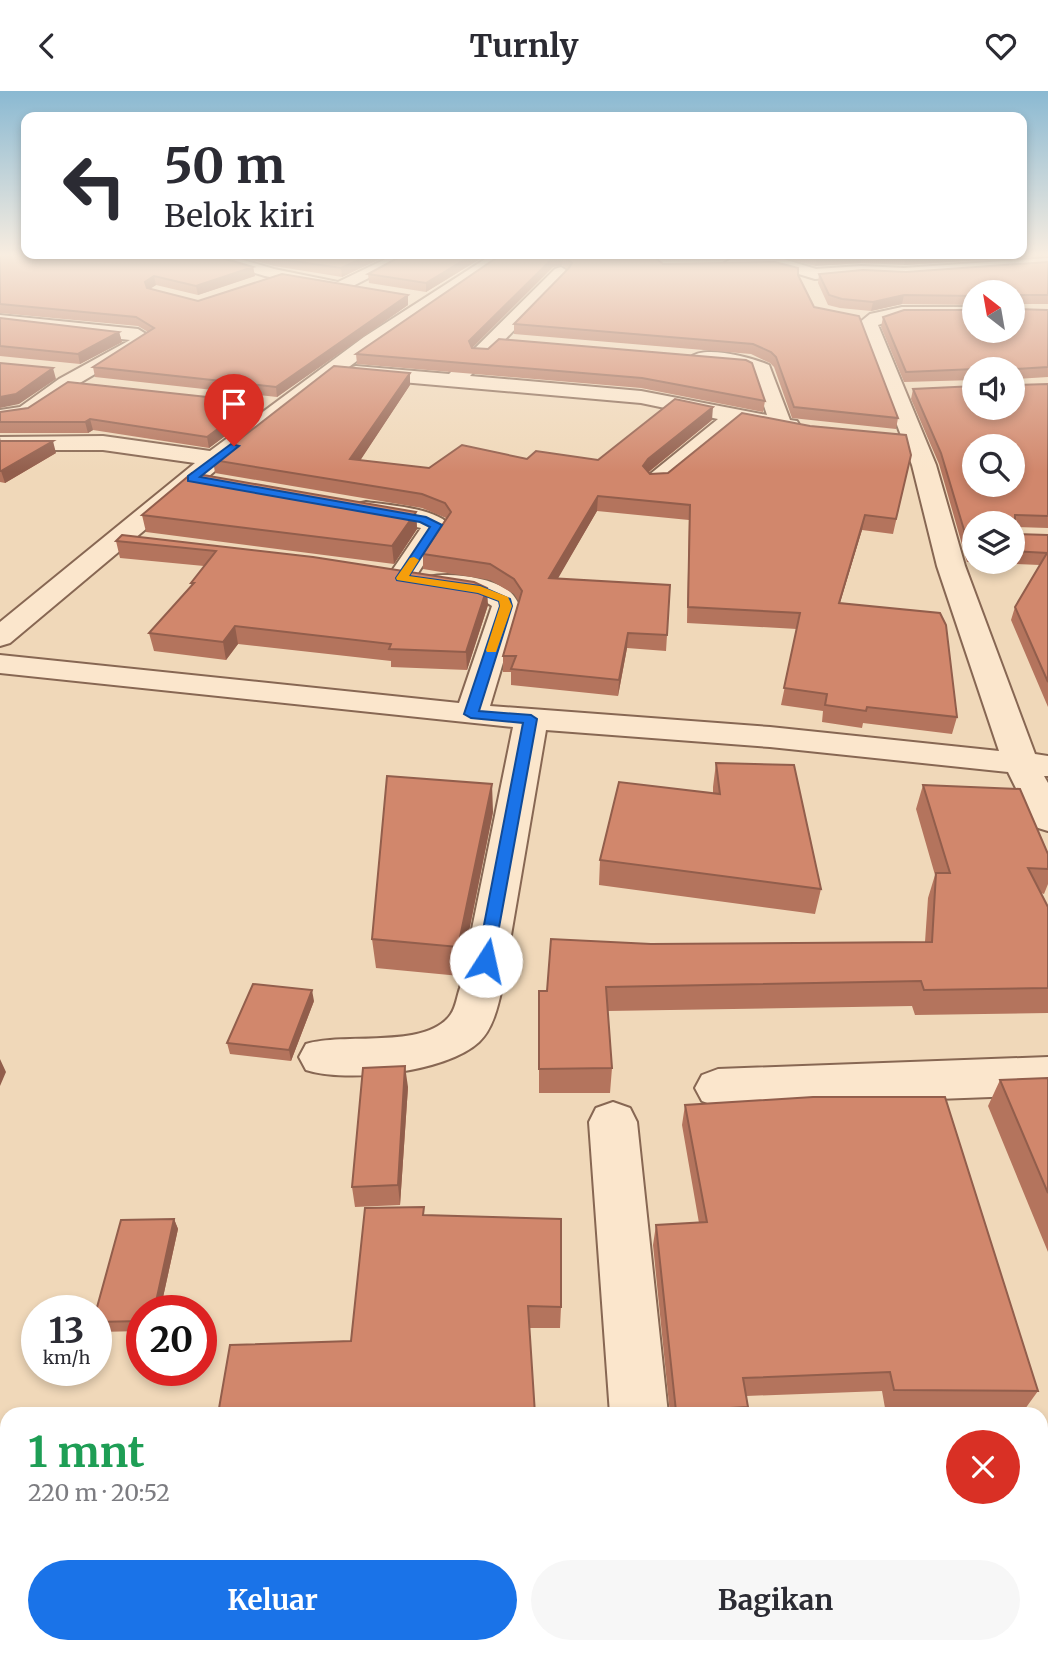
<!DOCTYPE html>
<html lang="id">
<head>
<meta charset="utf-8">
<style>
	:root { --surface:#fff; --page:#f7f7f7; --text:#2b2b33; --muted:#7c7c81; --accent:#1a73e8 }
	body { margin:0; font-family:Merriweather,serif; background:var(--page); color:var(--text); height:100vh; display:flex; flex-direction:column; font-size:26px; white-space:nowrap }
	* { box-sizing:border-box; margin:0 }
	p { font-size:23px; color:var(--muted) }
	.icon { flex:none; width:38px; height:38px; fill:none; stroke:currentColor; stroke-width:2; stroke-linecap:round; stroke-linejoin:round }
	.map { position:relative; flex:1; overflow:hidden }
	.panel { position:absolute; left:0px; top:1316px; width:1048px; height:247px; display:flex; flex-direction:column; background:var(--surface); border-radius:21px 21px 0 0; box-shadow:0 4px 10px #0003 }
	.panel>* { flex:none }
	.guide { position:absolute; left:21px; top:21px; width:1006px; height:147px; border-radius:14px; box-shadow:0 4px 10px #0003; background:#fff; color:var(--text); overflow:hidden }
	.needle { width:46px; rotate:329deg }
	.fabs { position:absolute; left:962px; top:189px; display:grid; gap:14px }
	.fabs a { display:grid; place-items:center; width:63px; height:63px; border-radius:50%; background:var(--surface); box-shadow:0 4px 10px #0003; font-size:35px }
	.speed { position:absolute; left:21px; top:1204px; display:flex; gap:14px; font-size:35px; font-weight:700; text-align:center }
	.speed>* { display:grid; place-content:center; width:91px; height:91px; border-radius:50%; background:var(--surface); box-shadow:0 4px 10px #0003; line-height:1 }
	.speed small { font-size:18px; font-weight:400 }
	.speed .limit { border:10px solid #d22; background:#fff; color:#111 }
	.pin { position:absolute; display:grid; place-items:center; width:60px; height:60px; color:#fff; margin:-72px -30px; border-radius:50% 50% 50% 0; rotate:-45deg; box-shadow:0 0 7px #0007 }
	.pin .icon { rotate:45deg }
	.me { position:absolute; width:77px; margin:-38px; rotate:10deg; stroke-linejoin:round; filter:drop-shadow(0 0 5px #0008) }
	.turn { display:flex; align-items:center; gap:24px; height:147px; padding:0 28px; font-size:32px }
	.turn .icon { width:91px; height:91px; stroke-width:2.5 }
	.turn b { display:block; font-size:49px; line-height:60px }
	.round { display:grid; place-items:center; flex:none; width:74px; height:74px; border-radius:37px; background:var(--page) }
	.head { display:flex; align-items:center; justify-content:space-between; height:119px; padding:0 28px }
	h1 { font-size:42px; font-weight:700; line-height:52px; color:#1e9e55 }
	.action { display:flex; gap:14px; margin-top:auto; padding:14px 28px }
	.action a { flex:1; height:80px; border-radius:42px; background:var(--accent); color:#fff; font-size:28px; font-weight:700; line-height:80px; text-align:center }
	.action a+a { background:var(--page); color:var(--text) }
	header { display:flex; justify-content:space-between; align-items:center; height:91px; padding:0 28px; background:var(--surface); font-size:32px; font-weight:700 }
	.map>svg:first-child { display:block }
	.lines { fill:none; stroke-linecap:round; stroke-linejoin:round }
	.minor-casing { stroke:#876753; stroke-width:4 }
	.minor { fill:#fbe6cc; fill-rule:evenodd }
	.wall { fill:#b4745d; fill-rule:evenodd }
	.shaded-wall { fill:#925e4c }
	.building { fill:#d1876c; stroke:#925e4c; stroke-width:2; fill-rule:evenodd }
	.route { fill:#1a73e8; stroke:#114b97; stroke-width:2 }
	.slow { fill:#f59e0b }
</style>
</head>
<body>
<header><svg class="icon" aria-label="back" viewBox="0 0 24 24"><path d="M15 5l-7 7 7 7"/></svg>Turnly<svg class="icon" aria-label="heart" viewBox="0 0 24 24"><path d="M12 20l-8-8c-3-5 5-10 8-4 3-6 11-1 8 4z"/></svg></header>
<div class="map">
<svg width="1048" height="1562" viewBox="0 0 1048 1562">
	<rect width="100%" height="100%" fill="#f0d8b9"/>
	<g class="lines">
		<g class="minor-casing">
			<path id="minor" d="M199 163H223L274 178 338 191 396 163H416L341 201 265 185 202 166Z
				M493 163H511L378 254 252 349 10 552 0 555V531L195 372 103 359H2L0 346 103 345 210 360 364 246Z
				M780 167 816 178 861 175 904 177 1048 167V177L904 187 861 185 815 188 779 177 731 178 723 173 731 168Z
				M561 176 569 181 567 184 470 285 641 300 767 324 753 281C737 274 700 278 690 267 703 253 753 267 769 274L790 329 797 330 800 335 797 340 789 342 740 332 665 394H649L645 389 649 384 718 328 641 312 356 287 349 285 346 281 349 277 356 275 449 283 555 178Z
				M902 216H975V226H902L878 234 936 374 965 475 1035 663 1048 665V685H1044L1048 692V740L1035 736 1008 681 770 656 546 639 502 897C498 915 493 938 479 951 446 982 346 992 306 979L299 966 306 953C343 941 427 959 451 923 456 916 457 905 460 897L513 636 0 582V564L459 612 492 515 477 505 428 498 424 492 428 486C450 481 487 486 506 498 513 502 516 508 520 515L490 615 770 636 999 660 937 475 912 374 859 232 870 223Z
				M0 224 138 238 154 248 73 296 36 326 17 331H0V319L20 316 59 288 130 249 0 234Z
				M366 411C386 414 437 417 449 434L411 493 401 495 391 493 387 487 421 437 357 423 354 418 357 413Z
				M1048 966V1004L718 1016 702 1010 695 997 702 984 718 978Z
				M613 1011 630 1017 637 1031 668 1323H610L589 1031 596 1017Z
				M1041 1381H1048V1443H1041Z
				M91 1556H159L158 1562H90Z
				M621 1556H689V1562H621Z"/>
		</g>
		<use href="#minor" class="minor"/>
	</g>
	<path class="wall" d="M0 162 253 176 255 185 198 204 156 194 150 198 198 210 408 214 277 306 95 286 93 276 148 241 138 235 0 222Z
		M1048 162V165L904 174 861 172 815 175 774 164 662 166 658 169 663 173 798 184 814 216 898 327 896 338 792 327 774 276 770 272 751 263 514 243V233L568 178 562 174 553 176 472 257 488 258 765 310 763 321 641 297 357 273 356 263 502 163Z
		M231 163H390L342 186 274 175Z
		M488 163 426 201 369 192 368 183Z
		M1048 171V213H1013L1014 218 1048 219V286L1014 288 1013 291 1016 294 1048 293V437L1015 436V443L1048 444V616L1011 529 1015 516 1040 474 967 471 939 373 911 308 913 298 975 317 1013 278H975V289L904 291 881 236 883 226 1013 240 975 201V214L902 213 871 220 840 217 828 214 818 192 819 183 906 181ZM975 432H1013V471H975Z
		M0 227 119 241 122 251 80 273 0 265Z
		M410 294 360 369 429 377 527 368 598 369 712 329 649 381 650 383 668 382 911 364 893 443 862 439 840 512 957 626 952 643 863 632 862 637 822 631 823 620 781 614 797 538 687 532 689 429 597 420 557 488 667 544 666 560 627 557 618 605 511 594V581H503V565L519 511 514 503 490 489 423 478V463L446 427 422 417 215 382 213 369Z
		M254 311 256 322 209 357 93 339 88 342H0V321Z
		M0 350 56 362 5 392 0 391Z
		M416 421 417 438 394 473 146 441 142 424Z
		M116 450 313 466 488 514 467 579 391 576V570L238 553 226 569 154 560 149 542 192 495 191 492 204 475 120 467Z
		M716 672 821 798 815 823 599 794 600 769 713 703V696Z
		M923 694 1048 763V793L1044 803 1041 802 1048 816V922L915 924 912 915 607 920 612 977 610 1002H539V900H547L651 853 925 851 928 807 935 784 916 718Z
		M493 721 460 885 376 877 372 848Z
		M314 910 291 970 230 963 227 952Z
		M1048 987V1161L988 1015 1000 989Z
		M408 996 400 1114 355 1116 352 1096Z
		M685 1014 1038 1300 1025 1318 885 1317 882 1300 746 1305 748 1316 746 1323H670L653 1154 656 1134 699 1132 682 1034Z
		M425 1124 561 1216 560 1237H529L351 1250Z
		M174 1128 178 1138 160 1220H142V1240L98 1241 96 1238V1220Z
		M900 1556H1041L1048 1562H901Z"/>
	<path class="shaded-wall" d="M1048 162V164L904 174 906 166 948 163Z
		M372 163H390L342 186 341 177Z
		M474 163H488L426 201V192Z
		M655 163H662V166L652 173V164Z
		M862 164 861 172 815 175 817 167Z
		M563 165 562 174 553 176 469 260V250L553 167Z
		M253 176 255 185 198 204 196 195Z
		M154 185 156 194 146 200 145 191Z
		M408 204V214L277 306 276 296Z
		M904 204 902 213 871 220 873 211Z
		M119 241 122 251 80 273 78 263Z
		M53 277 56 288 19 313 0 317V306Z
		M410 282V294L352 382 350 368Z
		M254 311 256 322 209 357 207 346Z
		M713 316 712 329 647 382 643 375 648 368Z
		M90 328 93 339 88 342 85 331Z
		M53 350 56 362 5 392 1 380Z
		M598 405 597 420 549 503V487Z
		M416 421 417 438 394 473 392 455Z
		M865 424 862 439 835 527 839 512Z
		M487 497 488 514 467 579 466 561Z
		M235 535 238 553 226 569 223 551Z
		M628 542 627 557 618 605 619 589Z
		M492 693 493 721 460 885 458 856Z
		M312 899 314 910 291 970 289 959Z
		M0 968 6 981 0 995Z
		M405 975 408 996 400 1114 398 1094Z
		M174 1128 178 1138 160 1220H154Z
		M62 1556H78L77 1562H60Z"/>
	<path class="building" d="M0 162 209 163 253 176 196 195 154 185 145 191 147 197 198 210 282 183 408 204 276 296 93 276 154 237 136 226 0 213Z
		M259 163H372L341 177 272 167Z
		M405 163H474L426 192 368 183Z
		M502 163H655L652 164 663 173 775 171 798 177V184L814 216 859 225 898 327 794 316 776 266 771 261 753 253 514 233 569 177 572 172 563 165 553 167 469 250 472 257 488 258 499 248 746 269 752 272 765 310 642 287 356 263Z
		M802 163H948L906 166 862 164 817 167Z
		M1048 171V204H1016L1013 206V201H975V205L904 204 873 211 842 208 829 204 819 183 863 179 906 181Z
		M1013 212 1014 218 1048 219V276L1014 278 1013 291 1016 294 1048 293V425L1015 424V443L1048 444V591L1015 516 1047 462 1013 460V432H975V459H970L941 362 913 298 975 295V317H1013V278H975L906 281 883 226 904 219H975V240H1013ZM975 355H1013V394H975Z
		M0 227 119 241 78 263 0 255Z
		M0 272 53 277 16 303 0 306Z
		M334 275 410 282 350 368 429 377 462 354 527 368 536 360 598 369 675 308 713 316 648 368 643 375 650 383 668 382 742 322 810 335 906 344 911 364 896 428 865 424 839 512 940 522 946 534 957 626 867 616 866 620 825 614 827 603 784 597 800 522 688 516 690 414 598 405 549 487 670 494 667 544 628 542 619 589 511 578 516 565H503L522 500 514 488 490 473 423 463 451 421 445 412 422 403 213 369Z
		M68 291 254 311 207 346 90 328 85 331H0V321L28 317Z
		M0 350H53L1 380H0Z
		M192 382 416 421 392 455 142 424Z
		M122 444 313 466 474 491 487 497 466 561 389 558 391 553 235 535 223 551 149 542 194 492H191L216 460 116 450Z
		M716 672 794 674 821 798 600 769 619 691 720 703Z
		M387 685 492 693 458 856 372 848Z
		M923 694 1020 698 1048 763V778L1028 777 1048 816V897L924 899 921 890 606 896 612 977 539 978V900H547L551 848 651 853 932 851 936 782H950Z
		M253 893 312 899 289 959 227 952Z
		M405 975 398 1094 352 1096 363 977Z
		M1048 987V1102L1000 989Z
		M813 1006H945L1038 1300 894 1299 890 1281 743 1287 748 1316 676 1320 656 1134 707 1131 685 1014Z
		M424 1116 423 1124 561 1128V1216L528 1215 535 1323H218L230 1254 351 1250 365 1117Z
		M174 1128 154 1220H142V1230L96 1231V1220L121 1129Z
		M0 1384H7V1556H62L60 1562H0Z
		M1041 1488H1048V1562H920L919 1556H1041Z
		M188 1556H581V1562H187Z"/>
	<linearGradient id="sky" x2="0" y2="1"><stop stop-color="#8ab9d2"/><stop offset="0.43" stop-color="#f8ede0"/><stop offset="1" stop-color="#f8ede0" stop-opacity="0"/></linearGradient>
	<rect width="1048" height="381" fill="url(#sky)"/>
	<path class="route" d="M231 353 239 355 200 386 426 426 442 434 409 485 480 495 510 508 512 515 479 620 531 624 537 628 492 875H480L477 870 523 632 471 627 464 623 500 515 499 510 478 502 397 489 396 487 430 436 420 431 188 390V385Z"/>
	<path class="slow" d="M414 466 419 469 409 485 480 495 508 506 512 515 496 561H487L486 559 500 515 499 510 478 502 397 489 396 487 410 467Z"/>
</svg>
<div class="fabs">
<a><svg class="needle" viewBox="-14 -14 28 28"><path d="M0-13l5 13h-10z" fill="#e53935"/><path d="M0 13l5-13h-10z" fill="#7c7c81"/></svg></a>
<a><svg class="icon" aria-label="sound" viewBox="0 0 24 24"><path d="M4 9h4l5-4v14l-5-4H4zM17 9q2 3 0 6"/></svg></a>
<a><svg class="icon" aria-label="search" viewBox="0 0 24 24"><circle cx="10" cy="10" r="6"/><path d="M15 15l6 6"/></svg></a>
<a><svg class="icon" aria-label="layers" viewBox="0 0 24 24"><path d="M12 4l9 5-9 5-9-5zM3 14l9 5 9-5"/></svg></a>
</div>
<div class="speed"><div>13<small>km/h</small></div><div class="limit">20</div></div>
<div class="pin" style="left:234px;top:355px;background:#d93025"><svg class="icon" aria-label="arrive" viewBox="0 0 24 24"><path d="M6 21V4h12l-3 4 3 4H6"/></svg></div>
<svg class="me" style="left:486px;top:870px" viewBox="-20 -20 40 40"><circle r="19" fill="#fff"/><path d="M0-13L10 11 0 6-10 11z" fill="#1a73e8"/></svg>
<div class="guide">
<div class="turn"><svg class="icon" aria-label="left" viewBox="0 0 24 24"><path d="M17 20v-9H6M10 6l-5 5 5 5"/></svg><div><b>50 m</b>Belok kiri</div></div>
</div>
<section class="panel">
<div class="head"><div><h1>1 mnt</h1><p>220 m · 20:52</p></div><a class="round" style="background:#d93025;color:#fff"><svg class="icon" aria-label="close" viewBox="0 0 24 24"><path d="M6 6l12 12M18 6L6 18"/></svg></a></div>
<div class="action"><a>Keluar</a><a>Bagikan</a></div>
</section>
</div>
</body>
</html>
